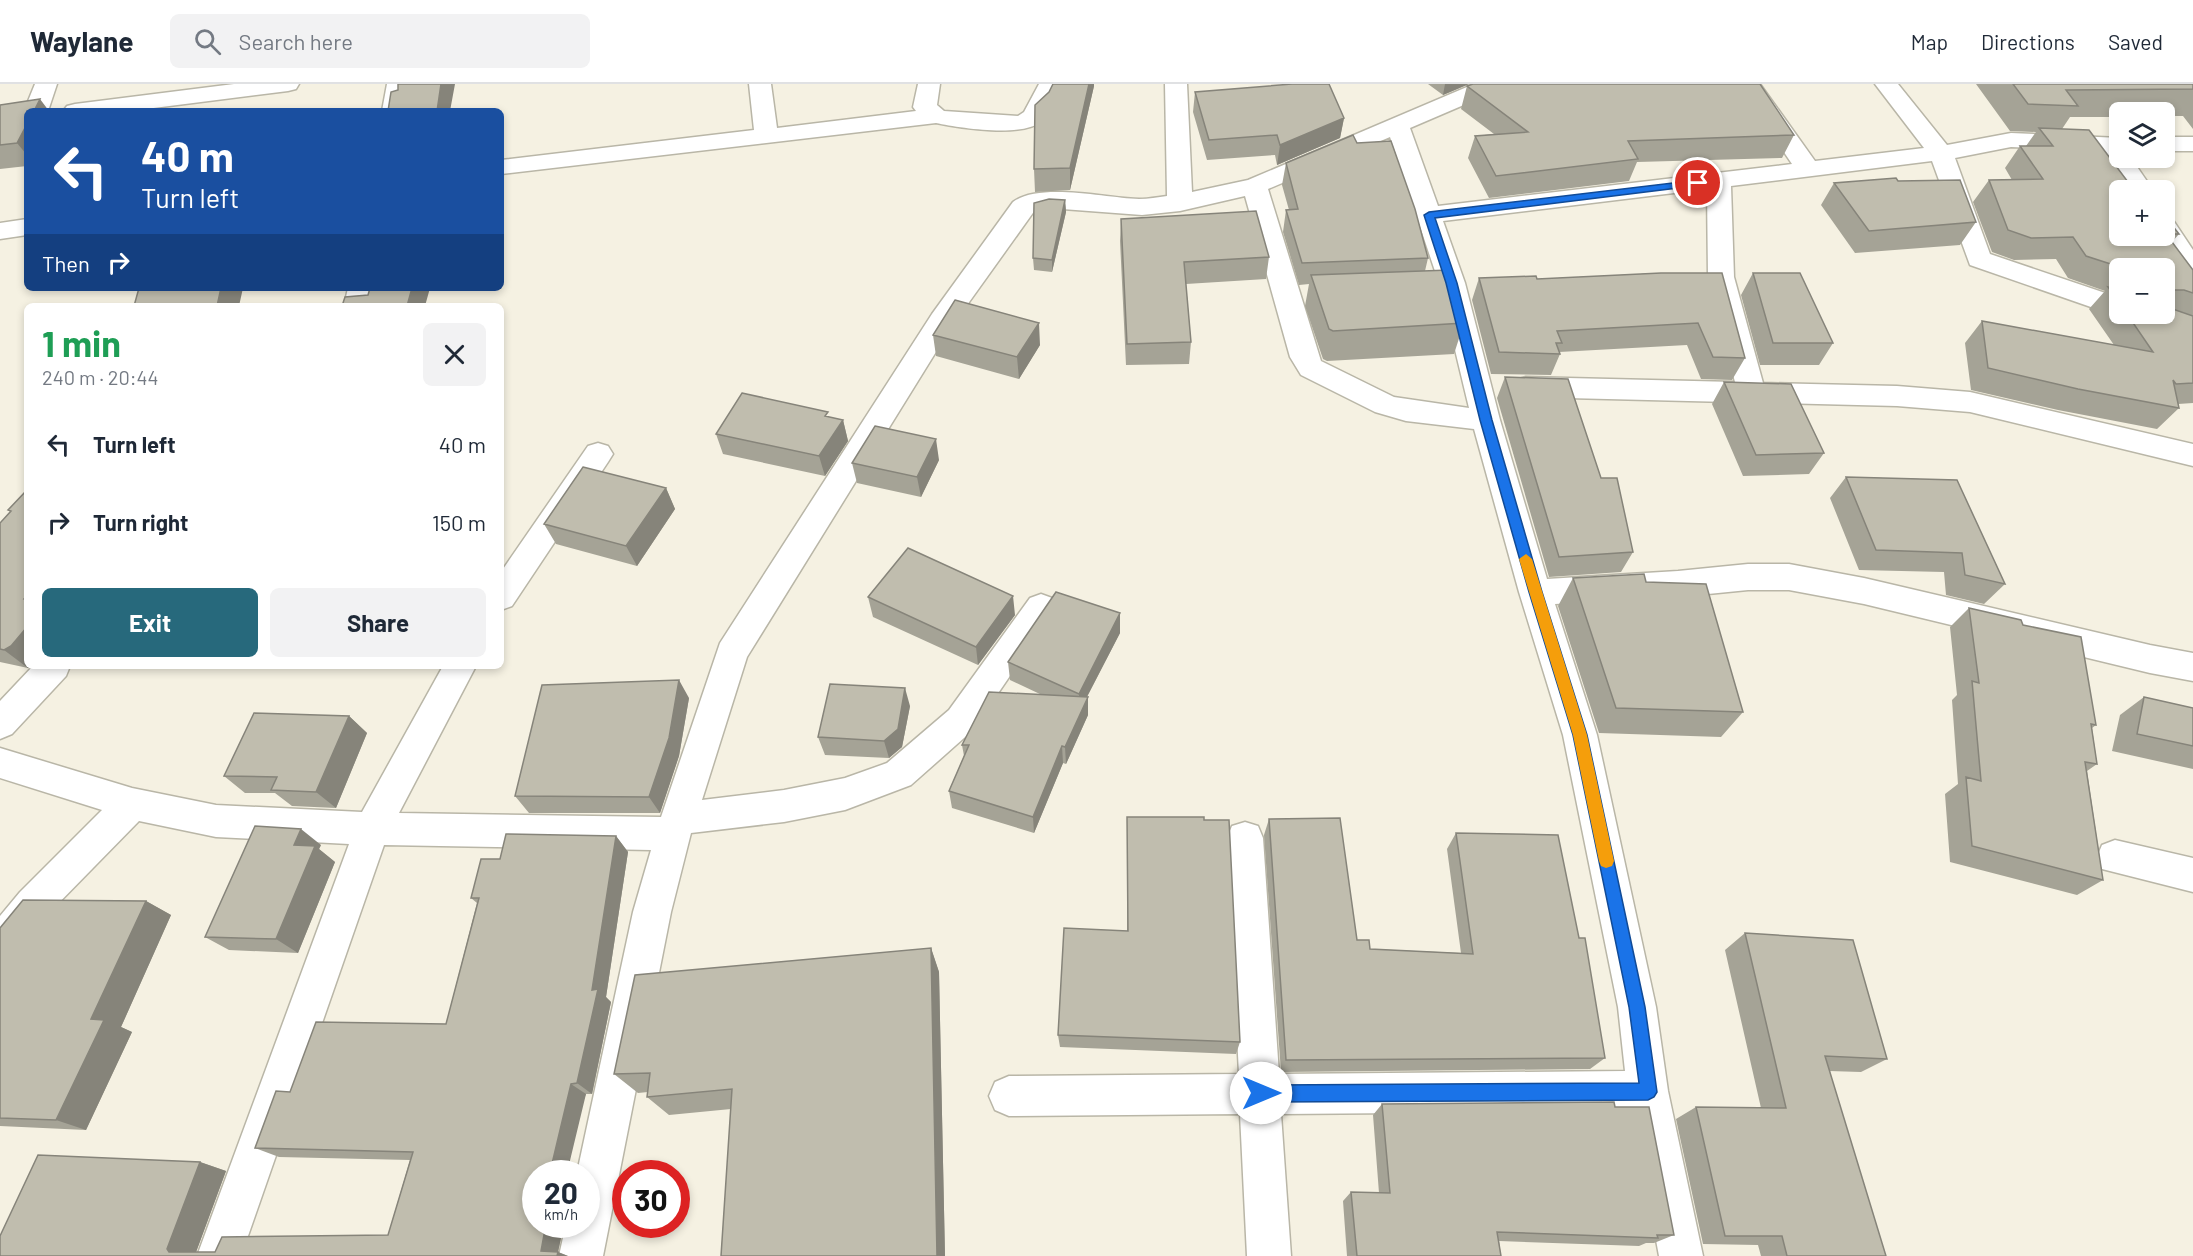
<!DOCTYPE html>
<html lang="en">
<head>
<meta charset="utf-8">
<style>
	:root { --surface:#fff; --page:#f2f2f3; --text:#1f2937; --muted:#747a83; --line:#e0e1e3; --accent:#27697c }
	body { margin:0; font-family:Barlow,sans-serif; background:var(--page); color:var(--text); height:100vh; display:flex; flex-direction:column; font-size:22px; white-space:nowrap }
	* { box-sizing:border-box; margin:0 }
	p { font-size:20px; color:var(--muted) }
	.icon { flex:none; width:33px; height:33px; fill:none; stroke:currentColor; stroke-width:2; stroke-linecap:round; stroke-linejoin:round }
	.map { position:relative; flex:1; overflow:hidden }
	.drawer { position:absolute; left:24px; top:219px; width:480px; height:366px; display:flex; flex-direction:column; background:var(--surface); border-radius:9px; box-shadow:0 3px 9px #0003 }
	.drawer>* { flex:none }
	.hud { position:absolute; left:24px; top:24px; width:480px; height:183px; border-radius:9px; box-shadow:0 3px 9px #0003; background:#1a4fa0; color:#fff; overflow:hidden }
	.tools { position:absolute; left:2109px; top:18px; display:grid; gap:12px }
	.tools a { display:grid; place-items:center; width:66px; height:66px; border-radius:9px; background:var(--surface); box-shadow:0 3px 9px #0003; font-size:30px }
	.speed { position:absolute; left:522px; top:1076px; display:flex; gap:12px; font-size:30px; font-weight:700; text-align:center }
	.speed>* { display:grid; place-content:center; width:78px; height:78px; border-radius:50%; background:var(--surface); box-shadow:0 3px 9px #0003; line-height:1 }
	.speed small { font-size:15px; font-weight:400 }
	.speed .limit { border:9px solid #d22; background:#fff; color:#111 }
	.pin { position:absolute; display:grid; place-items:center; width:51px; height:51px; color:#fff; margin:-26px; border:3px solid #fff; border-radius:50%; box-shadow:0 2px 6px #0007 }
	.me { position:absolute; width:66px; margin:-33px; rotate:90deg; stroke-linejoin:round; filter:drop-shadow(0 0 4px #0008) }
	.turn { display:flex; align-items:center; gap:21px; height:126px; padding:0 18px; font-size:27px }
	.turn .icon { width:78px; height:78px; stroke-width:2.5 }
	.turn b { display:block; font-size:42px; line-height:51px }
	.then { display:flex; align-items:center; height:57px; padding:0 18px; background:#0003; gap:12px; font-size:22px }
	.round { display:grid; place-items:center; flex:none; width:63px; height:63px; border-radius:9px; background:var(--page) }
	.head { display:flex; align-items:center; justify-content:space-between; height:102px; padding:0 18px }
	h1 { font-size:36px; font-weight:700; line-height:45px; color:#1e9e55 }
	.primary-button { display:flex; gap:12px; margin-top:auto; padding:12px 18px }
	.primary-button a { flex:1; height:69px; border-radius:9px; background:var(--accent); color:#fff; font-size:24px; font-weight:700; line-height:69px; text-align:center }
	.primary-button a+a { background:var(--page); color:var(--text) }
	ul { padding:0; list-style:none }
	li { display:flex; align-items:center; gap:18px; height:78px; padding:0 18px }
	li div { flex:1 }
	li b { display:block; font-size:22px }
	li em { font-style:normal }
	header { display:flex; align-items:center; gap:36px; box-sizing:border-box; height:84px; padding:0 30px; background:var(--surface); border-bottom:2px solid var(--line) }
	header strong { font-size:28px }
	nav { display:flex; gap:33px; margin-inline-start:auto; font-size:21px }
	.search { width:420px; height:54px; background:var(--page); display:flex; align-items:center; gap:15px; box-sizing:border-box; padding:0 21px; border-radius:9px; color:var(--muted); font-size:22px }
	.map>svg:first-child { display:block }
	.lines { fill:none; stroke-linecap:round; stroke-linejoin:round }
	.street-casing { stroke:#b9b6a7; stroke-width:3 }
	.street { fill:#fff; fill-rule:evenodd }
	.wall { fill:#a5a396; fill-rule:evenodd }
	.shaded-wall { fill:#86847a }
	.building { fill:#c0bdae; stroke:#86847a; stroke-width:1.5 }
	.route { fill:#1a73e8; stroke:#114b97; stroke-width:1.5 }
	.slow { fill:#f59e0b }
</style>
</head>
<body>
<header>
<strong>Waylane</strong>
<div class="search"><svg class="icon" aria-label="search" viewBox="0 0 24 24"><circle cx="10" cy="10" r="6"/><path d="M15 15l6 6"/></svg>Search here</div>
<nav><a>Map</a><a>Directions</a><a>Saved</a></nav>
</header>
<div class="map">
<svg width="2193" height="1172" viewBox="0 0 2193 1172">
	<rect width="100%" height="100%" fill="#f5f1e2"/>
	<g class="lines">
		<g class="street-casing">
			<path id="street" d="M35 0H57L48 27H27V31L24 27Z
				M234 0H299L296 5 288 7 130 27H63L67 22 75 20Z
				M387 0H409L406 27H382Z
				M749 0H771L777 44 916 27 913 23 918 0H940L937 21 944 27 1018 32 1024 28 1039 0H1061C1056 11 1051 29 1042 37 1023 54 960 44 936 39L501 90V76L754 46Z
				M1165 0H1187L1192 108 1248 96 1474 0H1504L1501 5 1410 44 1438 122 1792 80 1738 0H1760L1815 77 1924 64 1875 0H1898L1947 61 2011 49 2120 54V74H2131L2153 106H2129L2103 67 2011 63 1955 74 1990 170 2120 214V230H2129L2120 233 2111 230 1970 181 1932 77 1731 102 1734 193 1763 299 1897 302 1970 308 2193 360V382L1970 328 1897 322 1526 313 1516 310 1512 303 1516 296 1526 293 1735 298 1708 193 1707 105 1443 137 1465 199 1500 336 1547 495 1678 487 1748 480H1789L1864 494 2150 561 2193 569V597L2150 589 1864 520 1789 506H1748L1678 513 1555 520 1597 651 1656 923 1668 1007 1703 1172H1659L1632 1027 1281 1030 1291 1172H1247L1240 1030 1009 1032 995 1026 989 1012 995 998 1009 992 1239 990 1227 754 1232 742 1245 738 1258 742 1263 754 1279 990 1625 987 1618 923 1563 651 1519 508 1474 345 1406 337 1375 328 1301 291 1290 273 1245 112 1180 127 1142 131 1049 124 1035 126 952 242 747 573 702 716 784 706 845 694 887 679 949 626 1030 514 1041 510 1052 514 1057 523 973 646 911 701 845 726 784 738 691 749 671 828 603 1172H559L566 1140H586V1089H577L633 828 651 766 384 761 241 1172H197L349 760 216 753 139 737 46 832 13 875 0 880V832L20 808 102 726 0 694V664L132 704 216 721 362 728 443 582H476L399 729 661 733 720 559 932 230 1013 118C1039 98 1107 114 1139 115 1148 115 1158 113 1167 112ZM1390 53 1439 199 1469 324 1394 313 1321 277 1268 105Z
				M2164 53H2193V67H2164Z
				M2164 134 2173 136 2193 166V194L2184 191 2158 152H2164Z
				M27 135V151L0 155V139Z
				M348 204H374L370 222H344Z
				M598 359 608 362 613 370 608 378 512 522 501 526V488L588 362Z
				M33 582H70L66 592 12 650 0 655V617Z
				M2115 756 2193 774V808L2102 785 2097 773 2102 761Z"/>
		</g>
		<use href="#street" class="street"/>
	</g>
	<path class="wall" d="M1053 0H1094V2L1070 106 1035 108 1034 85 1049 8Z
		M1428 0H1469L1443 11Z
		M1976 0H2193V45L2183 32H2164V28H2120V33H2070L2062 45 2120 106 2164 131 2179 150 2172 158 2193 186V319L2178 320 2179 324 2157 345 2058 326 1971 306 1965 259 1982 237 2114 261 2089 225 2105 207 2068 194 2056 175 2014 176 1992 168 1973 118 1989 96H2012L2005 84 2020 62H2026L2036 48 2010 47ZM2120 184H2164V230H2120Z
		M1467 2 1794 51 1782 74 1637 78 1629 97 1489 114 1468 74 1475 52 1494 50 1461 25Z
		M1195 8 1344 34 1340 54 1277 81 1275 71 1207 76 1193 28Z
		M0 21 27 27V82L0 85Z
		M1357 59 1428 174 1425 187 1464 239 1454 270 1327 277 1323 275 1305 222 1309 200 1299 201 1283 148 1286 126H1289L1282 101 1286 79Z
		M1834 99 1976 138 1960 161 1855 169 1821 121Z
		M1065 116 1066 128 1052 188 1034 186 1033 174Z
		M1121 135 1269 173 1266 195 1186 200 1191 258 1189 280 1126 281 1120 157Z
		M1661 189 1745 274 1732 296 1701 295 1687 261 1559 268 1560 270 1551 291 1491 290 1472 216 1479 194 1537 195Z
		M1753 189 1833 259 1819 281H1760L1741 211Z
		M933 251 1040 261 1019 295 936 272Z
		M1505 293 1601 394 1633 468 1621 488 1549 493 1497 314Z
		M1724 298 1824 369 1809 390 1743 392 1712 320Z
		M829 333 843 336 848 357 825 392 723 370 716 350Z
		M939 376 921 413 857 399 852 379Z
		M1846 393 1957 396 2005 500 1984 520 1946 511 1944 488 1859 486 1830 414Z
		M666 404 675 425 637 482 556 460 544 440Z
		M27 406 28 584 0 578V439L10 428 8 426Z
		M1573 494 1646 498 1743 628 1721 653 1599 649 1558 522Z
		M868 513 1015 531 978 581 873 533Z
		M1969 524 2023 541 2096 641 2092 644 2097 680 2087 687 2103 796 2077 811 1950 778 1945 710 1958 700 1952 616 1957 611 1950 543Z
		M1120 529V549L1087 613H1088V631L1066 680 1063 679 1034 749 952 724 949 707 964 672 962 661 1042 611 1010 596 1008 578Z
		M2144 613 2193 624V685L2112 667 2120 631Z
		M689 614 679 672 660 729H529L515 712Z
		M910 622 902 663 889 674 825 671 818 653Z
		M349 632 367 649 336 724 292 722 275 709H245L224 692Z
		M1127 733 1240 958 1236 970 1060 963 1058 951 1127 847Z
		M1269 735 1357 856 1370 865 1461 869 1447 765 1456 749 1579 854 1605 974 1590 985 1281 988 1264 751Z
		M616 752 628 768 606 913 611 918 592 1010H586L536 1140H564L558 1168 568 1172H0L200 1078 226 1087 196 1168H215L388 1151 410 1076 279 1073 255 1064 290 1008 446 940 477 819 471 814 500 775Z
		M321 761 319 765 335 778 298 869 229 866 205 853Z
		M146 817 171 831 121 943 132 948 86 1046 0 1042V844Z
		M1745 849 1887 975 1861 988 1829 987 1886 1172H1761L1758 1161 1703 1160 1676 1035 1696 1023 1761 1024 1725 866Z
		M931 864 939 888 945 1172H721L731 1025 669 1031 647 1013 648 1008 638 1009 614 990Z
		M1382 1020 1615 1023 1674 1151 1654 1159H1646L1639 1162 1499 1157 1501 1172H1347L1343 1117 1351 1108 1379 1109 1373 1031Z"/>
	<path class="shaded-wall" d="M441 0H455L450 27H437Z
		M1089 0H1094V2L1070 106V84Z
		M1445 0H1469L1443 11Z
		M40 15 49 27H34Z
		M1344 34 1340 54 1277 81 1280 61Z
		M27 40V71L17 59Z
		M1065 116 1066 128 1052 188V176Z
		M221 204H243L239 222H217Z
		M412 204H430L425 222H407Z
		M1039 239 1040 261 1019 295 1017 273Z
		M843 336 848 357 825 392 819 372Z
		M936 355 939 376 921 413 917 393Z
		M666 404 675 425 637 482 626 462Z
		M1013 512 1015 531 978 581 976 563Z
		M1120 529V549L1079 628V610Z
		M27 543V582H31L28 584 4 566Z
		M679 596 689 614 679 672 660 729 649 713Z
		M905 604 910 622 902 663 889 674 884 657Z
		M1088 613V631L1066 680 1065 663Z
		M349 632 367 649 336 724 316 708Z
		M1062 662 1063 679 1034 749 1033 733Z
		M301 745 321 761 319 765 335 778 298 869 276 855 294 761Z
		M616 752 628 768 606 913 611 918 592 1010 577 999Z
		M146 817 171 831 121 943 132 948 86 1046 56 1036 91 935Z
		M931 864 939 888 945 1172H937Z
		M571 1000 586 1010 567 1089 551 1084Z
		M200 1078 226 1087 195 1171 169 1168 167 1165Z
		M569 1084 578 1089H568Z
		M546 1140H564L558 1168 568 1172H554L541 1167Z"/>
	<path class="building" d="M398 0H441L437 27H388L391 8 398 6Z
		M1053 0H1089L1070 84 1034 85 1035 21 1049 8Z
		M1292 0H1329L1344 34 1280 61 1277 51 1209 56 1195 8Z
		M1473 0H1760L1794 51 1628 57 1638 75 1496 92 1475 52 1528 48 1467 2Z
		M2013 0H2193V5L2066 6 2078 22 2028 20Z
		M40 15 34 27H27V40L17 59 0 61V21Z
		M294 25 293 27H274Z
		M2039 44 2089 46 2134 106H2120V152H2164V131L2179 150H2166L2193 186V209L2184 206H2164V184H2123L2086 172 2073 153 2031 154 2008 146 1989 96 2043 95 2020 62H2053Z
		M1353 51 1357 59 1391 57 1415 125 1428 174 1302 179 1286 126 1298 125 1286 79Z
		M1896 94 1898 97 1960 96 1976 138 1869 147 1834 99Z
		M1049 115 1065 116 1052 176 1033 174 1034 119Z
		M1256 127 1269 173 1184 178 1191 258 1127 260 1121 135Z
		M1450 186 1464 239 1333 247 1329 245 1311 191Z
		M1661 189H1722L1745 274 1713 273 1698 239 1557 247 1562 259H1556L1560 270 1499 268 1479 194 1536 192 1537 195Z
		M1753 189H1800L1833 259H1773Z
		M2108 203 2120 206V219Z
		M139 204H221L217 222H134Z
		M370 204H412L407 222H342L345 213 368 211Z
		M955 216 1039 239 1017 273 933 251Z
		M2164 222 2193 232V299L2176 300 2173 296 2179 324 2078 305 1988 284 1982 237 2153 268 2127 230H2164Z
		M1505 293 1568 295 1601 394H1617L1633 468 1559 473Z
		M1724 298 1791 300 1824 369 1756 371Z
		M742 309 828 328 825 332 843 336 819 372 716 350Z
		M875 342 936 355 917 393 852 379Z
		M583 383 666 404 626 462 544 440Z
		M1846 393 1957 396 2005 500 1965 491 1962 469 1876 466Z
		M27 406V512L24 515 27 516V543L11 562 4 566 0 565V439L11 427 8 426Z
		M908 464 1013 512 976 563 868 513Z
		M1644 490 1646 498 1706 500 1743 628 1616 624 1573 494Z
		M1056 508 1120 529 1079 610 1008 578Z
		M1969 524 2021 536 2023 541 2081 553 2096 641 2091 640 2097 680 2085 678 2103 796 1972 762 1966 693 1981 697 1972 597 1979 599Z
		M679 596 669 654 649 713 515 712 542 601Z
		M830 600 905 604 898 645 884 657 818 653Z
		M989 608 1088 613 1065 663 1062 662 1033 733 949 707 969 661H962Z
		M2144 613 2193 624V662L2137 650Z
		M254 629 349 632 316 708 271 706 277 693 224 692Z
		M1127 733H1204V736H1229L1240 958 1058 951 1064 844 1128 847Z
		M1340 734 1357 856H1369L1370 865 1473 870 1456 749 1558 751 1579 854H1585L1605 974 1286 976 1269 735Z
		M255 742 301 745 294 761 315 762 276 855 205 853Z
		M506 750 616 752 592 906 598 905 577 999 571 1000 551 1084H569L568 1089H536V1140H546L541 1167 558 1168 557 1172H0V1152L38 1071 200 1078 167 1165 169 1168H215L222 1153 388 1151 413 1068 255 1064 276 1007 290 1008 316 938 446 940 479 814H471L481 775H500Z
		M23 816 146 817 91 935 104 936 56 1036 0 1034V844Z
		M1745 849 1853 856 1887 975 1825 972 1886 1172H1787L1782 1152H1725L1696 1023 1786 1024Z
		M931 864 937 1172H721L732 1005 647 1013 650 989 614 990 635 891Z
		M1614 1018 1615 1023H1649L1674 1151H1657L1658 1154 1497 1148 1501 1172H1357L1351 1108 1390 1109 1382 1020Z"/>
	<path class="route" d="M1698 96 1703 99 1702 101 1435 134 1457 199 1492 336 1542 508 1587 651 1645 923 1657 1008 1654 1013 1648 1016 1261 1018 1255 1015 1253 1009 1255 1003 1261 1001 1639 999 1629 923 1573 651 1529 508 1480 336 1446 199 1424 131 1429 128Z"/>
	<path class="slow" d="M1526 470 1532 475 1587 651 1614 777 1612 782 1606 784 1601 782 1599 777 1573 651 1519 475Z"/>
</svg>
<div class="tools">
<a><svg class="icon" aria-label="layers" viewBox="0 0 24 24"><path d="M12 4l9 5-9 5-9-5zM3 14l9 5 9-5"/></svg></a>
<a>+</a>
<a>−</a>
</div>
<div class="speed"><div>20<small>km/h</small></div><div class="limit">30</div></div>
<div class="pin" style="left:1698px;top:99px;background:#d93025"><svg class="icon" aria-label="arrive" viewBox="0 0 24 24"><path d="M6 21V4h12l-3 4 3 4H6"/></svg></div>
<svg class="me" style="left:1261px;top:1009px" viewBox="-20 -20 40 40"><circle r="19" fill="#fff"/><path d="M0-13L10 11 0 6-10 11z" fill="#1a73e8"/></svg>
<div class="hud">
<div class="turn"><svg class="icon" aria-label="left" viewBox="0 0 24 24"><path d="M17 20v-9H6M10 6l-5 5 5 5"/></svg><div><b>40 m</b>Turn left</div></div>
<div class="then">Then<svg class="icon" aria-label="right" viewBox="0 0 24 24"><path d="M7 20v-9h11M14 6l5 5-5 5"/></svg></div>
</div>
<section class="drawer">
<div class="head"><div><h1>1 min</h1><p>240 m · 20:44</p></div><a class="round"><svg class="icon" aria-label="close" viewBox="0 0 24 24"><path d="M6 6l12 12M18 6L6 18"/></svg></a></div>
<ul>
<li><svg class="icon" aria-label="left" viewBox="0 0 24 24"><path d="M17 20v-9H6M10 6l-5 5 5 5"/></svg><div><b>Turn left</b></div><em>40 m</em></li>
<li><svg class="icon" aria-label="right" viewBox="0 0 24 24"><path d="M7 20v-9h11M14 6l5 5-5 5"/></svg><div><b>Turn right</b></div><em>150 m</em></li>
</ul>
<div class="primary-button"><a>Exit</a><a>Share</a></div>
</section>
</div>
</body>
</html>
